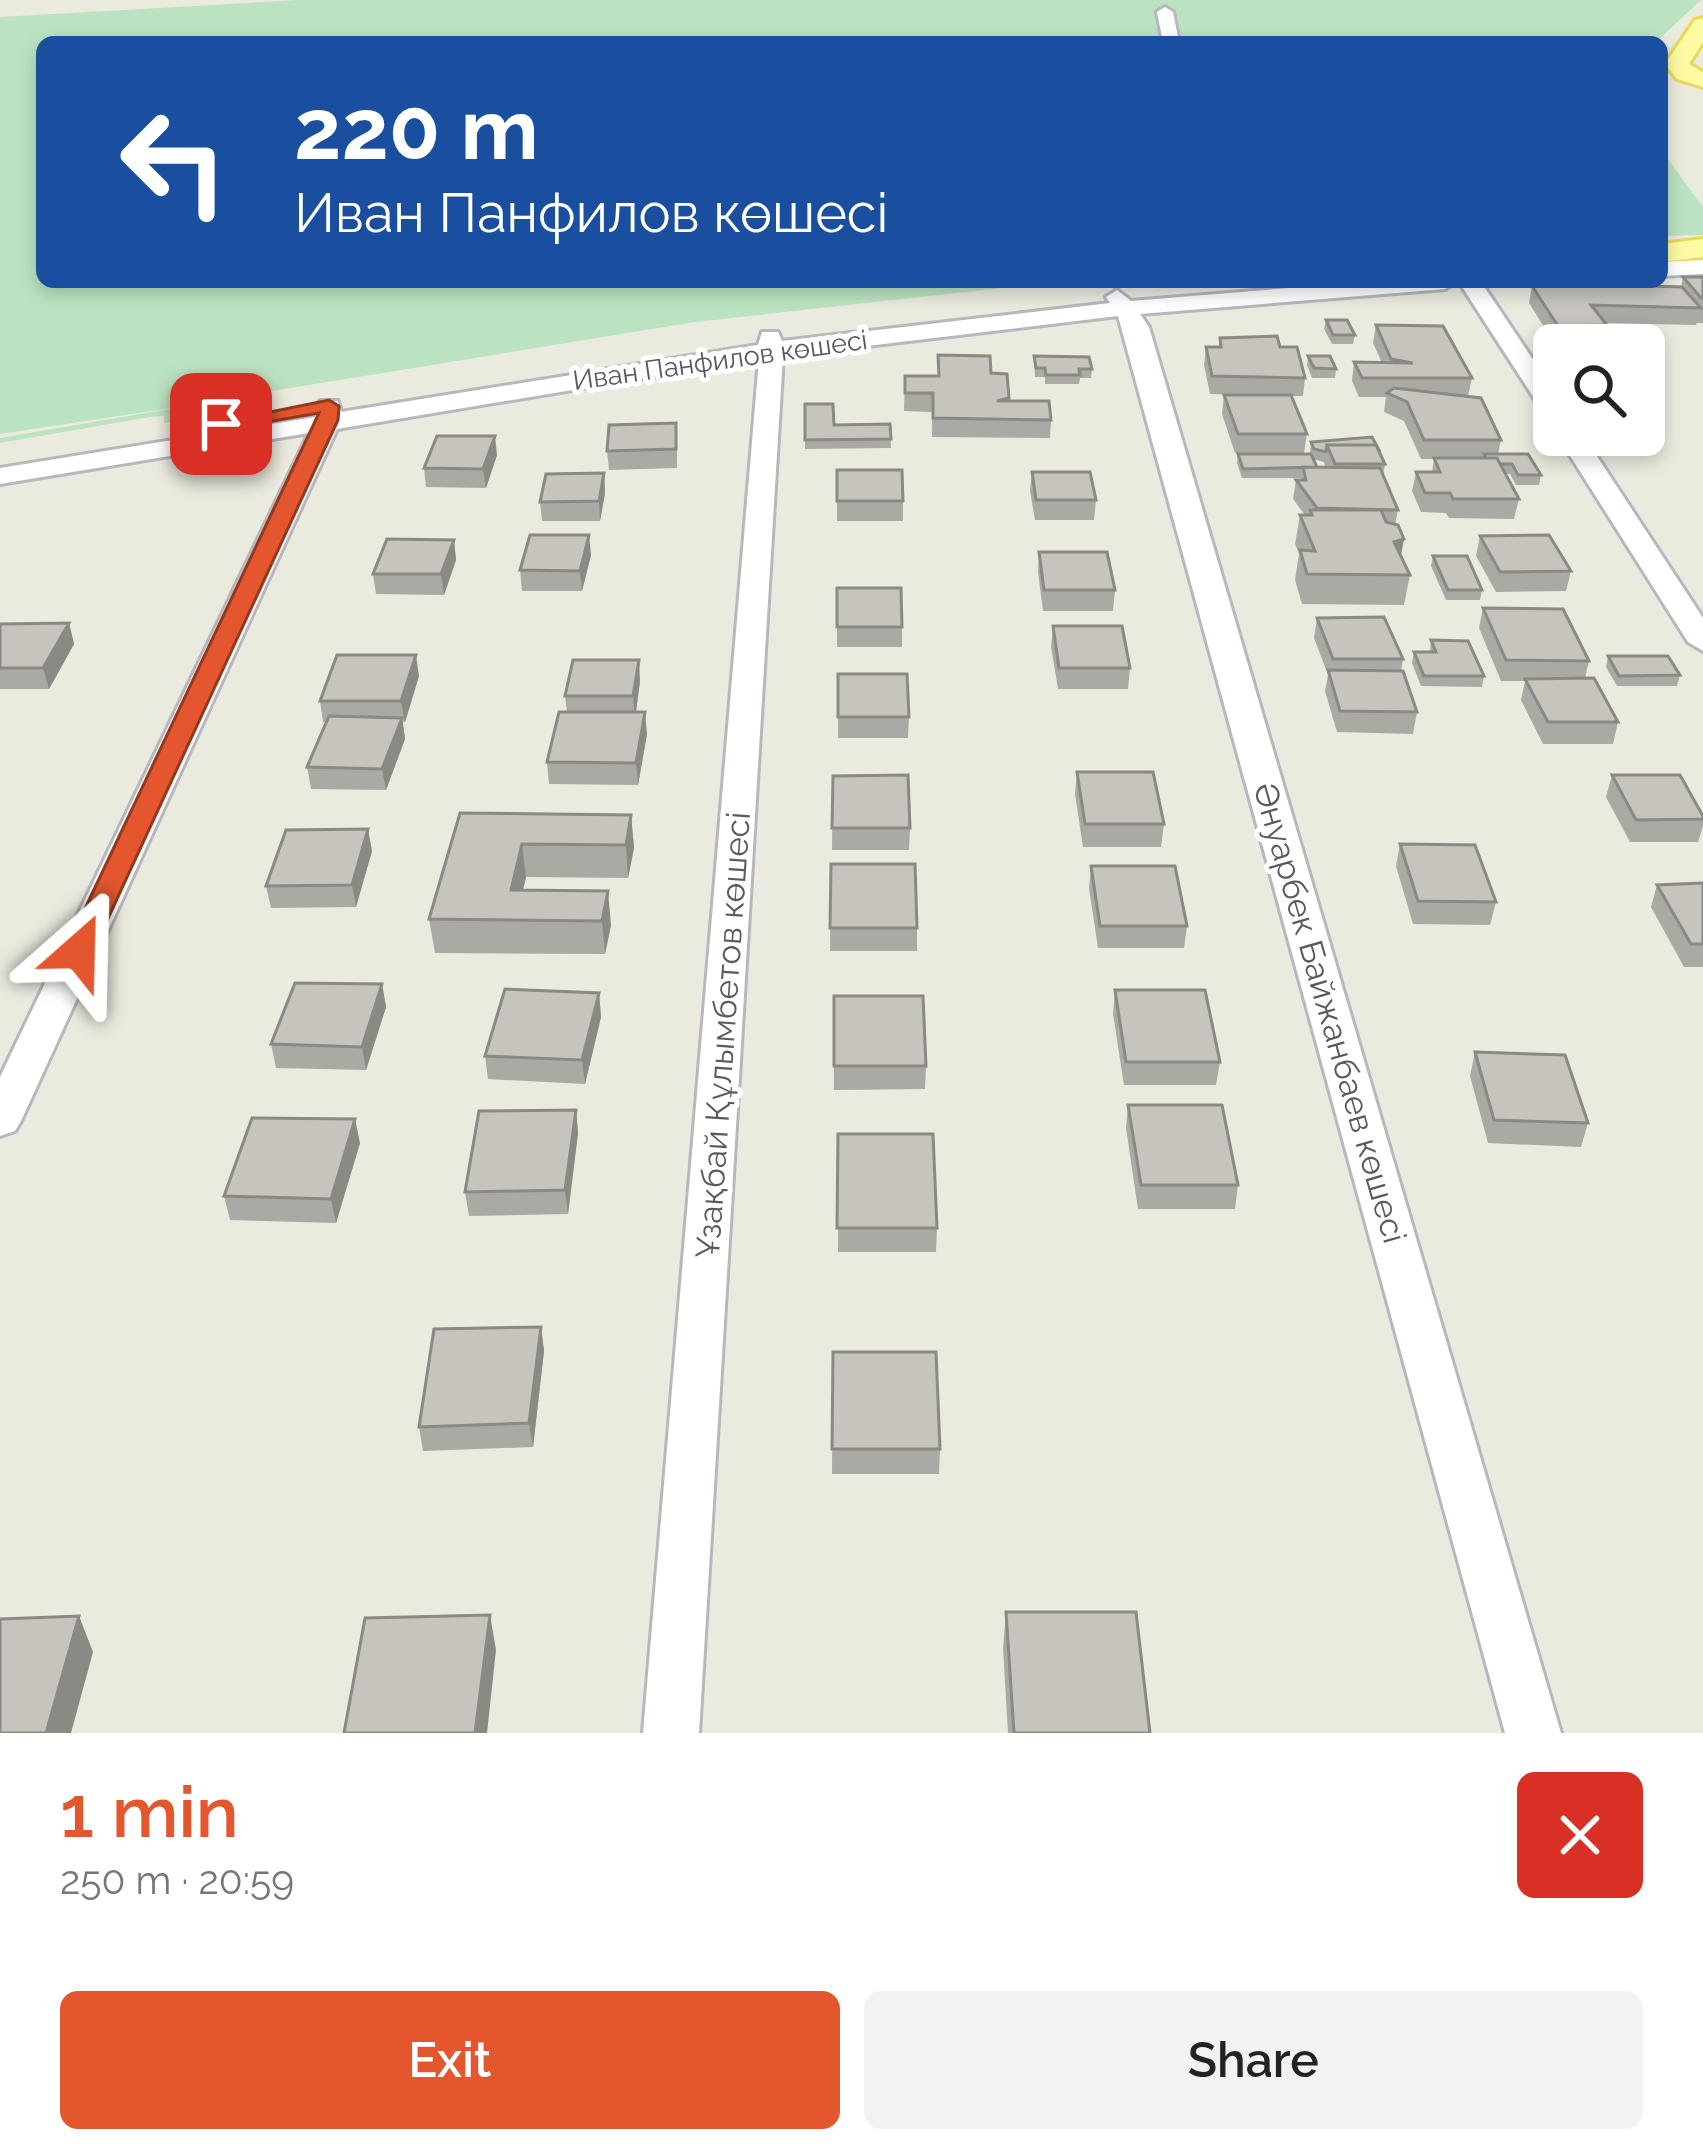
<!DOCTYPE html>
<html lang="en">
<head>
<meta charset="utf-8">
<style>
	:root { --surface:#fff; --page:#f2f2f2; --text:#222; --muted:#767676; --accent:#e3562e }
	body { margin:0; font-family:Raleway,sans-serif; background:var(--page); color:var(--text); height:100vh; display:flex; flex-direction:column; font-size:45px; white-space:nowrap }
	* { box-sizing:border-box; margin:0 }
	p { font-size:39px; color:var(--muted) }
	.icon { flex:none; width:66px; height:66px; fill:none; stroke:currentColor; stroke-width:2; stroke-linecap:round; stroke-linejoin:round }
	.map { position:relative; height:1733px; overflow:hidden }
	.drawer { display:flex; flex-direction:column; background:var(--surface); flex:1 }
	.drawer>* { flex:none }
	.hud { position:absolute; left:36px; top:36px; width:1632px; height:252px; border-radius:18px; box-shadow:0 6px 18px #0003; background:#1a4fa0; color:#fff; overflow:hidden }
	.fabs { position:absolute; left:1533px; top:324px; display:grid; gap:24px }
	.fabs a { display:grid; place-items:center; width:132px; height:132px; border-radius:18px; background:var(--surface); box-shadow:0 6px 18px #0003; font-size:60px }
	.pin { position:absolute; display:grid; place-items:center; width:102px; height:102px; color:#fff; margin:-51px; border-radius:24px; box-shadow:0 6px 18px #0006 }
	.me { position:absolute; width:132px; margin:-66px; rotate:25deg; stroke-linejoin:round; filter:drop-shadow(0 0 9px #0008) }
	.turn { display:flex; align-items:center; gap:42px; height:252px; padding:0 60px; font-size:54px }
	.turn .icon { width:156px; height:156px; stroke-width:2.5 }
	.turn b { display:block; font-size:84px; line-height:102px }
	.round { display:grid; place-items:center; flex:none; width:126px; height:126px; border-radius:18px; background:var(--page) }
	.head { display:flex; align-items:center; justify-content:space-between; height:204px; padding:0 60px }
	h1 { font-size:72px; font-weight:600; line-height:90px; color:var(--accent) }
	.action { display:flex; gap:24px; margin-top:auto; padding:24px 60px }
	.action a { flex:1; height:138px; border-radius:18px; background:var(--accent); color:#fff; font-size:48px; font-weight:600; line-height:138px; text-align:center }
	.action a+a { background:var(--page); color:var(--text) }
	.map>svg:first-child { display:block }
	.green { fill:#bce3c1 }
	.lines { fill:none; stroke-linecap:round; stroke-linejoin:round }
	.minor-casing { stroke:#b7b8be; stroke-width:6 }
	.major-casing { stroke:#ecd857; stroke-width:6 }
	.minor { fill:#fff; fill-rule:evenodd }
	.major { fill:#fcfba3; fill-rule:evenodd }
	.wall { fill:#aaa9a3; fill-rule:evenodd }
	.shaded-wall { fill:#8b8984 }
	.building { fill:#c6c4bd; stroke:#8b8984; stroke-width:3 }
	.route { fill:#e3562e; stroke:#94381e; stroke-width:3 }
	.labels { text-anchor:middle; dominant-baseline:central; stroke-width:10; stroke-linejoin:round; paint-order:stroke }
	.far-street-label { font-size:27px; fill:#585a60; stroke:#fff }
	.street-label { font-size:33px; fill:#585a60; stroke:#fff }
</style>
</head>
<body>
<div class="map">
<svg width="1703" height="1733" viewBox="0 0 1703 1733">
	<rect width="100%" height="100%" fill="#ebeadf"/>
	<path class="green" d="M298 0H1701L1656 42H42V282H1057L695 322 266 392 260 408 164 423V416L150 417 0 443V438L198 404 0 434V17Z
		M1662 151 1703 207V235L1662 236Z"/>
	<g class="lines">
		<g class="minor-casing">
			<path id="minor" d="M1165 7 1173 12 1179 42H1163L1157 12Z
				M1703 260V274L1662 276V262Z
				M1362 282H1456L1445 289 1140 314 1149 327 1561 1733H1505L1118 316 783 356 699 1733H643L759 359 337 429 21 1121 15 1131 0 1136V1077L309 433 0 484V468L315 417 320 401H338L341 412 758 345 762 332H778L782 341 1110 303 1106 297 1117 290 1131 301Z
				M1459 282H1481L1554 391V418L1545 415Z
				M1557 435H1583L1703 618V651L1688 642Z"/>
		</g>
		<g class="major-casing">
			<path id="major" d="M1703 18V42L1689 64 1703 72V87L1677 79 1665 64 1695 20Z
				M1703 239V257L1662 262V244Z"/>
		</g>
		<use href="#minor" class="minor"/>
		<use href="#major" class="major"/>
	</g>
	<path class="wall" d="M1683 277H1703V323H1697L1696 325 1605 323 1607 325 1602 343H1554L1529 303 1532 286 1681 287Z
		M1326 320 1355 335 1353 344H1332L1324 329Z
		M1376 325 1472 378 1468 396 1501 440 1498 454 1541 475 1539 485H1516L1510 474H1505L1519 499 1514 519 1449 518 1446 513 1421 512 1412 491 1416 472H1432L1434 459H1421L1404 421 1384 412 1386 397H1359L1352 381 1354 362 1382 363 1373 343Z
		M1220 338 1280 347 1305 378 1303 396H1291L1307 434 1304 453H1235L1222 414 1224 395H1265L1210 394 1204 365 1206 347H1219Z
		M938 355 991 373 1009 398 1008 401 1051 420 1050 438 932 437V412L904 411 905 376H938Z
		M1034 356 1092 369 1091 378H1080L1079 384H1045V377H1035Z
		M1308 356 1336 369 1335 378H1312L1307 365Z
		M805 404 834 425 890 424 891 448 805 449Z
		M677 442V468L609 470 607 451Z
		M1311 442 1380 455 1385 464 1383 475 1398 510 1395 525 1404 539 1401 555 1410 575 1404 605 1302 604 1295 580 1299 554 1295 544 1300 515H1305L1293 499 1296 480H1301L1302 478H1242L1237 463 1238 454H1310ZM1313 459 1324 462 1325 467H1317Z
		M497 455 486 488 426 487 424 468Z
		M837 470 903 501V521H837Z
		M1032 472 1096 500 1094 520H1035L1030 491Z
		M604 473 605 493 600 521H542L540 502Z
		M1480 536 1571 571 1566 591 1496 592 1476 556Z
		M454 540 456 560 444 595 376 594 373 574Z
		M1039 552 1115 590 1113 611H1043L1038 572Z
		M591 555 582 591H522L520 570Z
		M1433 556 1482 590 1480 600H1446L1431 566Z
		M837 588 902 627V647H837Z
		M1483 608 1589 661 1585 678 1618 722 1613 744H1543L1521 700 1525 681H1501L1479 628Z
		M1317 618 1403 659 1401 671 1417 712 1413 734 1337 732 1325 691 1328 675 1314 638Z
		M69 623 74 644 49 689H0V624Z
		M1053 626 1130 668 1128 689H1058L1051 647Z
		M1431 640 1484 676 1482 687 1421 686 1412 663 1414 652H1430Z
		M1608 656 1680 675 1677 686H1617L1606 667Z
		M838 674 909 717 908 738H838Z
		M419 676 405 722H403L405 739 386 790 311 789 307 767 327 722H323L320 701Z
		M640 681 636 712 647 734 638 785 549 784 547 762 567 712 565 696Z
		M1077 772 1164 824 1161 847H1083L1075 794Z
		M1612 775 1703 816V826L1698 842H1630L1606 797Z
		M833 776 910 828 909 850H832Z
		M460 813 631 815 634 848 628 878 526 877 523 890 611 925 605 954 435 953 429 919Z
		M1400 844 1496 902 1490 925 1413 924 1396 866Z
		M372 851 356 907 271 908 266 886Z
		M831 864 917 928V951H830Z
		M1091 866 1187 926 1184 948H1098L1089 888Z
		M1703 883V967H1684L1651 907 1657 885Z
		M382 984 386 1007 366 1070 276 1068 271 1044Z
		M1115 990 1220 1062 1216 1085H1124L1113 1014Z
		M599 993 601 1017 585 1084 488 1079 485 1056Z
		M834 996 926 1066 925 1089 834 1090Z
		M1475 1052 1588 1123 1581 1147 1488 1143 1470 1076Z
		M1128 1105 1238 1185 1235 1209H1138L1126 1128Z
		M576 1110 578 1133 568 1214 469 1216 465 1192Z
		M838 1134 937 1228 936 1252H838Z
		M360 1143 336 1223 230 1220 224 1196Z
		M541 1327 544 1351 533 1447 423 1451 419 1427Z
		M833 1352 940 1449 939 1474H832Z
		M1006 1612 1150 1733H1008L1003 1648Z"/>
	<path class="shaded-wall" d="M495 436 497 455 486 488 483 469Z
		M604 473 605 493 600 521 599 501Z
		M589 535 591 555 582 591 580 571Z
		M1404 539 1398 569 1394 542Z
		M454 540 456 560 444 595 441 574Z
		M69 623 74 644 49 689 43 668Z
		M416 655 419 676 405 722 401 701Z
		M639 660 640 681 635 718 633 696Z
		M645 712 647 734 638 785 636 763Z
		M402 718 405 739 386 790 382 769Z
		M631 815 634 848 628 878 626 845Z
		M368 829 372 851 356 907 352 885Z
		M522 844 526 877 516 920 511 890Z
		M608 891 611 925 605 954 602 921Z
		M382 984 386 1007 366 1070 362 1047Z
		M599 993 601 1017 585 1084 582 1060Z
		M576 1110 578 1133 568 1214 565 1190Z
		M355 1119 360 1143 336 1223 331 1199Z
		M541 1327 544 1351 533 1447 529 1423Z
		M490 1615 496 1650 487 1733H475Z
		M79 1616 93 1652 71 1733H46Z"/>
	<path class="building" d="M1683 277H1703V298H1701Z
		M1612 285 1682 287 1701 308 1591 305 1607 325 1558 326 1532 286Z
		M1326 320H1347L1355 335H1333Z
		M1376 325 1443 326 1472 378H1362L1354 362 1413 363 1391 359Z
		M1277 336 1280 347H1297L1305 378 1212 376 1206 347H1221L1220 338Z
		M938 355 990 356 991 373 1007 374 1009 398 997 401H1049L1051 420 933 418V393H905V376H939Z
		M1034 356 1089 357 1092 369H1079L1080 375H1046L1045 368H1036Z
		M1308 356H1330L1336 369 1314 368Z
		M1394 388 1481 398 1501 440H1424L1407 402 1387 393Z
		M1224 395H1291L1307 434H1238Z
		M805 404H833L834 425 890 424 891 439 805 440Z
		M676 423V449L607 451 609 425Z
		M437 436H495L483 469 424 468Z
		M1372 437 1380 452 1376 445H1327L1326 452 1314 449 1311 442Z
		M1327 445H1376L1385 464H1335Z
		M1238 454H1311L1317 467 1243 469Z
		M1484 454H1528L1541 475H1518L1512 464H1500L1497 458H1486Z
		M1434 458H1497L1519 499H1453L1450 493H1425L1416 472H1440Z
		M1303 467 1380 468 1398 510 1317 508 1296 480H1306Z
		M837 470H902L903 501H837Z
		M1032 472H1090L1096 500H1036Z
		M604 473 599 501 540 502 546 474Z
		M1310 510H1381L1386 522 1398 525 1404 539 1394 542 1410 575 1307 574 1300 550 1315 551 1300 515H1312Z
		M530 535H589L580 571 520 570Z
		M1549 535 1571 571 1500 572 1480 536Z
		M387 539 454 540 441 574H373Z
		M1039 552H1107L1115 590H1044Z
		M1433 556H1467L1482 590H1448Z
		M837 588H901L902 627H837Z
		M1483 608 1563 609 1589 661 1506 660Z
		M1384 617 1403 659H1333L1317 618Z
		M69 623 43 668H0V624Z
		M1053 626H1122L1130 668H1059Z
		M1431 640 1468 641 1484 676H1424L1414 652H1436Z
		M337 655H416L401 701H320Z
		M1608 656H1668L1680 675 1619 676Z
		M573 660H639L633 696H565Z
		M1328 670 1403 671 1417 712 1340 711Z
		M838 674H907L909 717H838Z
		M1594 678 1618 722H1548L1525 679Z
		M559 712H645L636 763 547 762Z
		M329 716 402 718 382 769 307 767Z
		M1077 772H1153L1164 824H1085Z
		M908 775 910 828H832L833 776Z
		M1612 775H1680L1703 816V819L1636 820Z
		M460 813 631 815 626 845 522 844 511 890 608 891 602 921 429 919Z
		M368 829 352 885 266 886 286 830Z
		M1400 844 1475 845 1496 902 1418 901Z
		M831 864H915L917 928H830Z
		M1091 866H1175L1187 926H1100Z
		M1703 883V944H1691L1657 885Z
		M295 983 382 984 362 1047 271 1044Z
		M505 989 599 993 582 1060 485 1056Z
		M1115 990H1205L1220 1062H1126Z
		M834 996H923L926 1066H834Z
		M1475 1052 1565 1055 1588 1123 1494 1120Z
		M1128 1105H1222L1238 1185H1141Z
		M576 1110 565 1190 465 1192 479 1111Z
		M252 1118 355 1119 331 1199 224 1196Z
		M838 1134H933L937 1228H837Z
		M541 1327 529 1423 419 1427 434 1329Z
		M833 1352H936L940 1449H832Z
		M1006 1612H1136L1150 1733H1014Z
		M490 1615 475 1733H344L365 1618Z
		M79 1616 46 1733H0V1619Z"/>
	<path class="route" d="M329 400 339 406 338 420 93 951 79 960 69 958 65 951 319 413 221 430 211 424Z"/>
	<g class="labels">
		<g class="far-street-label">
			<text transform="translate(720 360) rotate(-8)">Иван Панфилов көшесі</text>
		</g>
		<g class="street-label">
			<text transform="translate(1330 1013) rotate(74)">Әнуарбек Байжанбаев көшесі</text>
			<text transform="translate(723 1035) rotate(-86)">Ұзақбай Құлымбетов көшесі</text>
		</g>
	</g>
</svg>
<div class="fabs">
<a><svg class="icon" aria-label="search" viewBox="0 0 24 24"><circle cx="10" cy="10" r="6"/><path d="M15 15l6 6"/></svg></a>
</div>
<div class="pin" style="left:221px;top:424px;background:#d93025"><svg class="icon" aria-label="arrive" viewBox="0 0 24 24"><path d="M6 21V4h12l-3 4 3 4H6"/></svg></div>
<svg class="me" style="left:79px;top:951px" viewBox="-20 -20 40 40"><path d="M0-17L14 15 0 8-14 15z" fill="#e3562e" stroke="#fff" stroke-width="4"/></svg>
<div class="hud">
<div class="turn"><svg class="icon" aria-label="left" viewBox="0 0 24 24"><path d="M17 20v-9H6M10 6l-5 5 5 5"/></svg><div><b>220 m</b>Иван Панфилов көшесі</div></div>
</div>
</div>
<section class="drawer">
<div class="head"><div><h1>1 min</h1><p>250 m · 20:59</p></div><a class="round" style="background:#d93025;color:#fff"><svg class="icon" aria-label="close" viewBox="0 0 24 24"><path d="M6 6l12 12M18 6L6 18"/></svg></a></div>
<div class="action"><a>Exit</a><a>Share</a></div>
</section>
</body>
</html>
